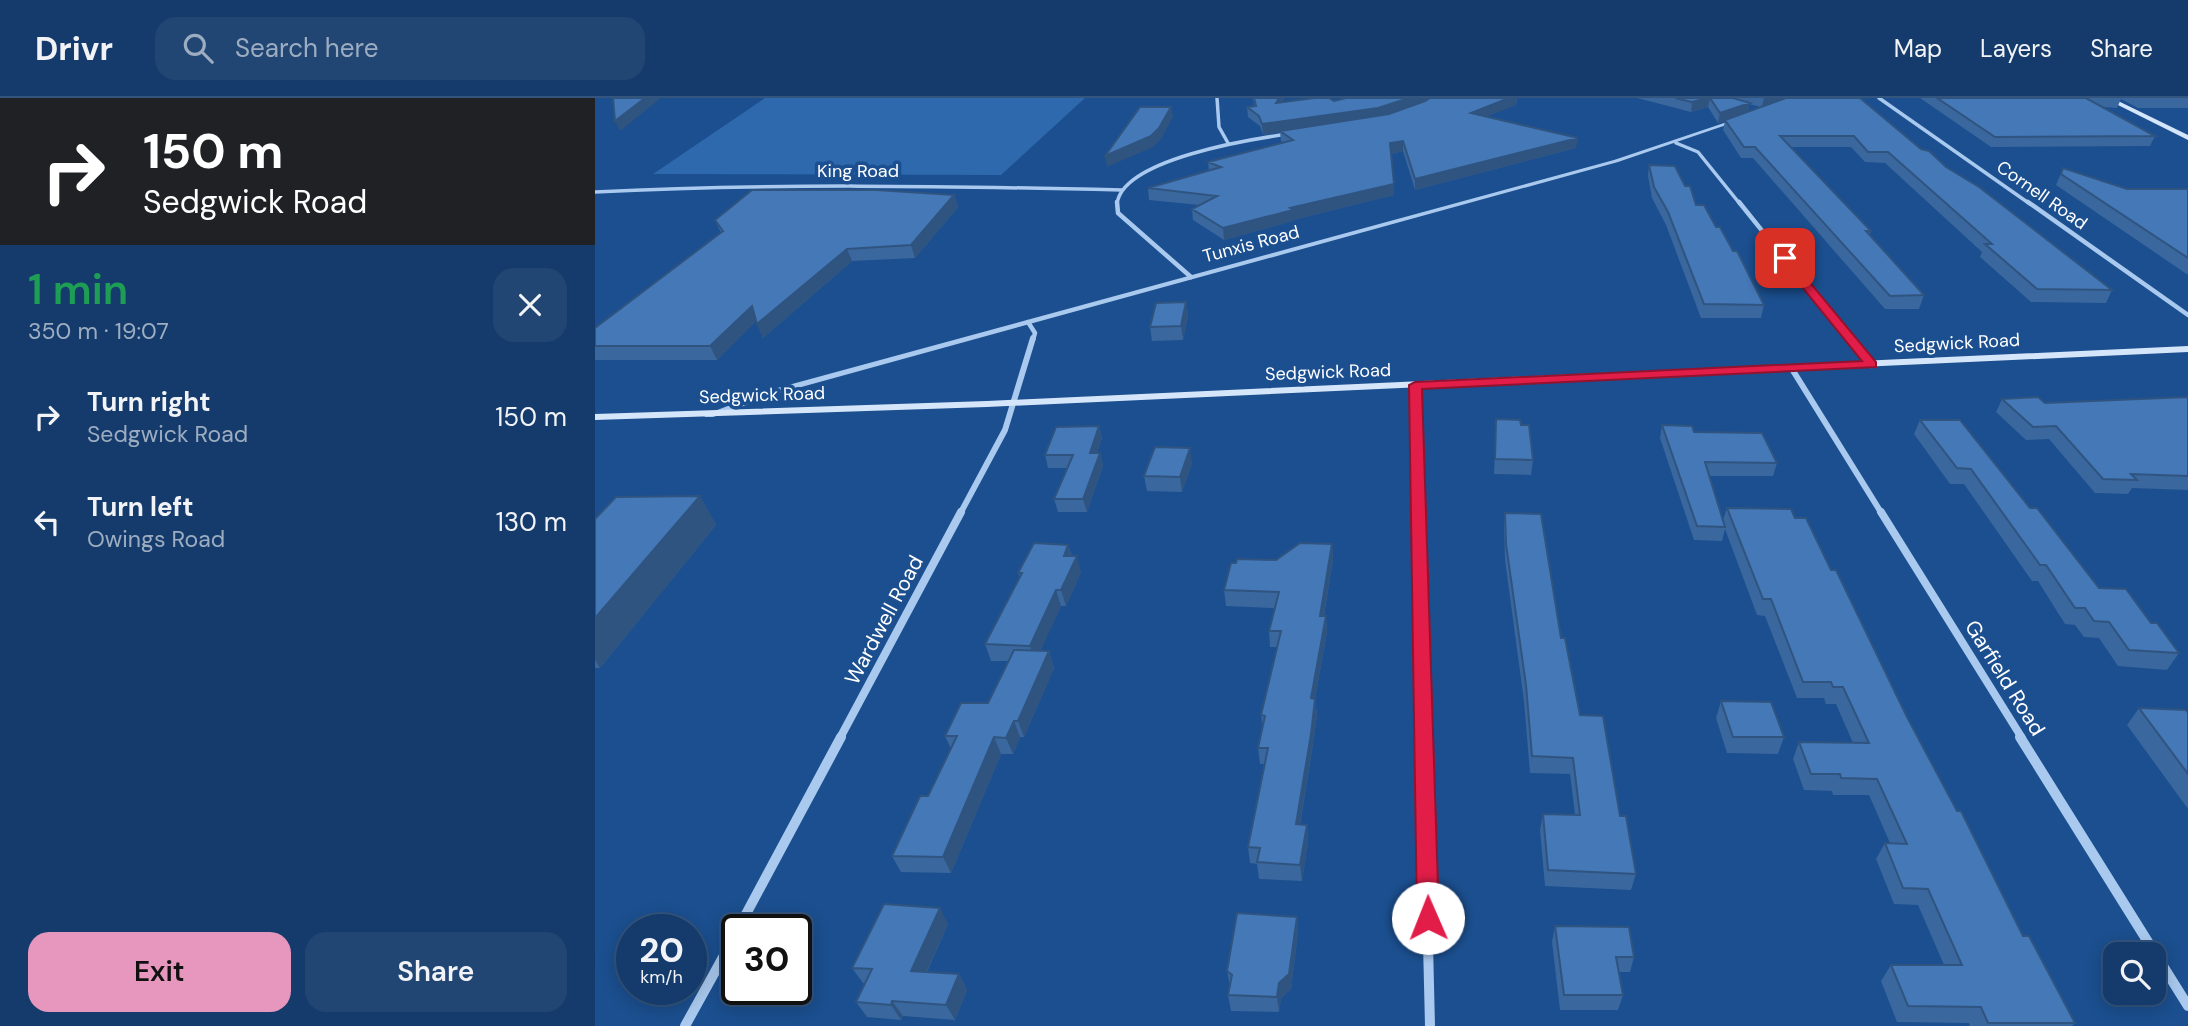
<!DOCTYPE html>
<html lang="en">
<head>
<meta charset="utf-8">
<style>
	:root { --surface:#143b6b; --page:#214673; --text:#f1f3f6; --muted:#9dadc1; --line:#33557e; --accent:#e797bd }
	body { margin:0; font-family:"DM Sans",sans-serif; background:var(--page); color:var(--text); height:100vh; display:flex; flex-direction:column; font-size:26px; white-space:nowrap }
	* { box-sizing:border-box; margin:0 }
	p { font-size:23px; color:var(--muted) }
	.icon { flex:none; width:38px; height:38px; fill:none; stroke:currentColor; stroke-width:2; stroke-linecap:round; stroke-linejoin:round }
	.map { position:relative; flex:1; overflow:hidden }
	.panel { display:flex; flex-direction:column; background:var(--surface); width:595px }
	.panel>* { flex:none }
	.hud { background:#202124; color:#fff; overflow:hidden }
	.tools { position:absolute; left:1508px; top:844px; display:grid; gap:14px }
	.tools a { display:grid; place-items:center; width:63px; height:63px; border-radius:14px; background:var(--surface); box-shadow:0 4px 18px #0003,0 0 0 2px var(--line); font-size:35px }
	.speed { position:absolute; left:21px; top:816px; display:flex; gap:14px; font-size:35px; font-weight:700; text-align:center }
	.speed>* { display:grid; place-content:center; width:91px; height:91px; border-radius:50%; background:var(--surface); box-shadow:0 4px 18px #0003,0 0 0 2px var(--line); line-height:1 }
	.speed small { font-size:18px; font-weight:400 }
	.speed .limit { border:4px solid #111; border-radius:10px; background:#fff; color:#111 }
	.pin { position:absolute; display:grid; place-items:center; width:60px; height:60px; color:#fff; margin:-30px; border-radius:14px; box-shadow:0 4px 10px #0006 }
	.me { position:absolute; width:77px; margin:-38px; rotate:359deg; stroke-linejoin:round; filter:drop-shadow(0 0 5px #0008) }
	.turn { display:flex; align-items:center; gap:24px; height:147px; padding:0 28px; font-size:32px }
	.turn .icon { width:91px; height:91px; stroke-width:2.5 }
	.turn b { display:block; font-size:49px; line-height:60px }
	.round { display:grid; place-items:center; flex:none; width:74px; height:74px; border-radius:21px; background:var(--page) }
	.headline { display:flex; align-items:center; justify-content:space-between; height:119px; padding:0 28px }
	h1 { font-size:42px; font-weight:600; line-height:52px; color:#1e9e55 }
	.action { display:flex; gap:14px; margin-top:auto; padding:14px 28px }
	.action a { flex:1; height:80px; border-radius:21px; background:var(--accent); color:#111; font-size:28px; font-weight:600; line-height:80px; text-align:center }
	.action a+a { background:var(--page); color:var(--text) }
	ul { padding:0; list-style:none }
	li { display:flex; align-items:center; gap:21px; height:105px; padding:0 28px }
	li div { flex:1 }
	li b { display:block; font-size:26px }
	li em { font-style:normal }
	header { display:flex; align-items:center; gap:42px; box-sizing:border-box; height:98px; padding:0 35px; background:var(--surface); border-bottom:2px solid var(--line) }
	header strong { font-size:33px }
	nav { display:flex; gap:38px; margin-inline-start:auto; font-size:24px }
	.search { width:490px; height:63px; background:var(--page); display:flex; align-items:center; gap:18px; box-sizing:border-box; padding:0 24px; border-radius:21px; color:var(--muted); font-size:26px }
	main { display:flex; flex:1; min-height:0 }
	.map>svg:first-child { display:block }
	.green { fill:#2e69ad }
	.lines { fill:none; stroke-linecap:round; stroke-linejoin:round }
	.minor-far4 { stroke:#a9c9ee; stroke-width:3.5 }
	.minor-far3 { stroke:#a9c9ee; stroke-width:4.5 }
	.minor-far2 { stroke:#a9c9ee; stroke-width:6 }
	.minor-far1 { stroke:#a9c9ee; stroke-width:8 }
	.minor { stroke:#a9c9ee; stroke-width:10 }
	.tertiary { fill:#a9c9ee; fill-rule:evenodd }
	.secondary { fill:#d6e6fa; fill-rule:evenodd }
	.wall { fill:#3a679d; fill-rule:evenodd }
	.shaded-wall { fill:#305480 }
	.building { fill:#4478b7; stroke:#305480; stroke-width:2 }
	.route { fill:#e11d48; stroke:#92132f; stroke-width:2 }
	.labels { text-anchor:middle; dominant-baseline:central; stroke-width:7; stroke-linejoin:round; paint-order:stroke }
	.far-street-label { font-size:18px; fill:#fff; stroke:#1b4f8f }
	.street-label { font-size:21px; fill:#fff; stroke:#1b4f8f }
</style>
</head>
<body>
<header>
<strong>Drivr</strong>
<div class="search"><svg class="icon" aria-label="search" viewBox="0 0 24 24"><circle cx="10" cy="10" r="6"/><path d="M15 15l6 6"/></svg>Search here</div>
<nav><a>Map</a><a>Layers</a><a>Share</a></nav>
</header>
<main>
<section class="panel">
<div class="hud">
<div class="turn"><svg class="icon" aria-label="right" viewBox="0 0 24 24"><path d="M7 20v-9h11M14 6l5 5-5 5"/></svg><div><b>150 m</b>Sedgwick Road</div></div>
</div>
<div class="headline"><div><h1>1 min</h1><p>350 m · 19:07</p></div><a class="round"><svg class="icon" aria-label="close" viewBox="0 0 24 24"><path d="M6 6l12 12M18 6L6 18"/></svg></a></div>
<ul>
<li><svg class="icon" aria-label="right" viewBox="0 0 24 24"><path d="M7 20v-9h11M14 6l5 5-5 5"/></svg><div><b>Turn right</b><p>Sedgwick Road</p></div><em>150 m</em></li>
<li><svg class="icon" aria-label="left" viewBox="0 0 24 24"><path d="M17 20v-9H6M10 6l-5 5 5 5"/></svg><div><b>Turn left</b><p>Owings Road</p></div><em>130 m</em></li>
</ul>
<div class="action"><a>Exit</a><a>Share</a></div>
</section>
<div class="map">
<svg width="1593" height="928" viewBox="0 0 1593 928">
	<rect width="100%" height="100%" fill="#1b4f8f"/>
	<path class="green" d="M170 0H490L406 77 58 76Z"/>
	<g class="lines">
		<path class="minor-far4" d="M622 0 624 29 633 45
			M1284 0 1435 106
			M1081 45 1103 54 1145 106
			M0 94C176 85 351 88 527 92
			M522 106C527 61 657 41 693 36"/>
		<path class="minor-far3" d="M522 104 523 115 596 179
			M1144 104 1255 242
			M1433 104 1593 217
			M433 224 440 235 438 242"/>
		<path class="minor-far2" d="M1254 240 1276 267
			M1197 271 1287 416
			M820 287 823 416
			M365 416 410 332 438 240"/>
		<path class="minor-far1" d="M823 414 828 640
			M1286 414 1427 640
			M245 640 366 414"/>
		<path class="minor" d="M828 639 835 928
			M1425 639 1593 908
			M143 831 246 639
			M90 928 142 834"/>
		<path class="tertiary" d="M1141 21 1146 22 1023 64 181 296 118 319H110L109 317 175 292 1019 62Z"/>
		<path class="secondary" d="M1509 0H1517L1593 37V42Z
			M1593 248V254L392 309 0 322V316L392 303Z"/>
	</g>
	<path class="wall" d="M658 0H689L687 5 739 3 751 0H922L921 7 891 18 981 50 820 92 808 53 796 56 799 97 698 122V123L629 142 598 122 597 111 604 107 554 102 553 90 614 73 613 64 688 45 686 43 685 34 668 37 665 28 653 19 652 9 659 8Z
		M1042 0H1265L1326 51 1517 192 1511 205 1436 204 1385 159 1387 154 1290 65 1270 64 1256 49H1195L1276 133 1274 137 1329 197 1324 211H1290L1158 60H1146L1128 32 1130 23 1123 25 1113 9 1096 14ZM1154 6 1166 9 1153 14Z
		M1325 0H1593V10H1543L1526 1 1522 10 1509 9 1560 38 1555 48 1396 49Z
		M1054 67 1101 107 1121 129 1138 153 1169 207 1166 220H1106L1071 127 1057 100 1053 78Z
		M1468 70 1532 91H1593V177L1461 87Z
		M359 97 363 109 320 160 257 163 168 240 161 223 122 262H0V230L126 135 120 122Z
		M591 204 593 218 588 242 557 243 555 229Z
		M1593 299V392L1537 390 1533 396 1500 395 1454 341 1431 342 1401 314 1407 301 1450 305Z
		M901 321 926 327 938 362 936 377 899 376Z
		M1325 322 1435 410 1504 490 1556 525 1584 555 1572 572 1523 568 1504 540 1489 539 1480 527 1470 526 1443 483H1437L1369 386H1355L1319 336Z
		M1067 327 1099 334 1182 365 1178 378H1114L1128 422 1132 410 1200 420 1236 472 1312 619 1428 838 1480 925 1477 928H1375L1374 925 1302 924 1286 883 1296 867H1349L1323 807 1299 806 1281 761 1290 745H1295L1274 697H1238L1237 693 1209 692 1198 661 1204 644 1258 645 1241 606H1231L1229 600H1202L1170 518 1162 517 1130 431 1127 443 1099 442 1065 340Z
		M504 328 507 340 502 355H505L508 368 492 414H463L459 401 472 370H453L450 357Z
		M597 365 587 394 552 393 549 378Z
		M105 398 121 427 5 570H0V421Z
		M910 415 966 540 985 617 1025 718 1041 776 1036 792 950 788 945 732 948 716H980L975 676 935 675 929 603 910 462 909 430Z
		M737 446 738 462 729 518H731L732 534 720 601 722 617 717 652 705 727H712L713 744 707 783 664 781 662 766 655 765 653 749 669 666H665L663 650 668 628 666 617 682 549H675L674 533 679 510 631 508 629 492 681 462Z
		M473 447 477 458 486 474 471 508H466L445 553H454L459 570 429 639H425L418 656H406L356 775 306 774 297 758 333 698 356 651 350 638 393 605 414 563H396L390 546 425 479 423 475Z
		M1126 603 1189 639 1183 656 1132 655 1121 620Z
		M1544 610 1593 615V711L1532 627Z
		M702 819 703 834 696 891 686 900 684 914 636 913 633 897 635 887 632 873Z
		M353 826 332 874 364 876 372 892 360 922 308 918 306 922 272 919 261 904 269 885H268L257 870Z
		M960 828 1039 859 1035 874H1024L1028 897 1023 912H965L957 844Z"/>
	<path class="shaded-wall" d="M50 0H66L25 33 20 23Z
		M684 0H689L682 15 681 5Z
		M814 0H835L809 12 783 20 685 33V34L668 37 667 26Z
		M914 0H922L921 7 875 25 876 15Z
		M1112 0H1115L1113 9 1096 14 1097 4Z
		M1169 0H1192L1167 9Z
		M1155 5 1152 15 1123 25 1125 15Z
		M576 9 578 19 566 41 558 49 512 69 510 58Z
		M983 40 981 50 820 92V81Z
		M808 43V53L795 56V45Z
		M799 86V97L698 122V123L629 142 628 130 695 110Z
		M359 97 363 109 320 160 316 147Z
		M252 151 257 163 168 240 162 226Z
		M591 204 593 218 588 242 586 228Z
		M157 208 163 221 122 262 115 248Z
		M504 328 507 340 498 368 495 355Z
		M595 350 597 365 587 394 585 379Z
		M505 355 508 368 492 414 488 401Z
		M105 398 121 427 5 570 0 562V520Z
		M737 446 738 462 726 534 725 518Z
		M473 447 478 463 469 458Z
		M482 458 486 474 471 508 466 492Z
		M461 492 466 508 440 565 435 548Z
		M731 518 732 534 717 617 716 600Z
		M454 553 459 570 429 639 423 623Z
		M720 601 722 617 717 652 702 743 701 726Z
		M419 623 425 639 418 656 411 640Z
		M399 639 406 656 356 775 348 759Z
		M712 727 713 744 707 783 705 767Z
		M345 810 353 826 325 888 316 873Z
		M702 819 703 834 696 891 686 900 684 914 682 899 684 885Z
		M364 876 372 892 360 922 351 907Z
		M297 903 308 918 306 922 296 907Z"/>
	<path class="building" d="M18 0H50L20 23Z
		M659 0H684L681 5 719 0H734L739 3 751 0H814L783 10 667 26 664 18 652 9 661 8Z
		M835 0H914L876 15 983 40 820 81 808 43 795 45 799 86 695 110 698 112 628 130 597 111 622 98 553 90 626 69 613 64 698 42 685 33 794 16 830 3Z
		M1080 0H1112L1097 4Z
		M1115 0H1138L1155 5 1125 15Z
		M1191 0H1265L1326 51 1334 53 1351 69 1384 89 1517 192 1442 191 1390 146H1397L1293 54H1273L1259 38H1185L1276 133H1271L1329 197 1295 198 1160 49H1149L1130 22Z
		M1342 0H1491L1560 38 1400 39Z
		M545 9H576L564 30 556 38 510 58Z
		M1054 67 1080 68 1090 88H1095L1101 107H1109L1121 129H1125L1138 153H1142L1169 207 1109 206 1073 114 1059 89Z
		M1468 70 1532 91H1593V160L1466 76Z
		M157 92H281L359 97 316 147 252 151 162 226 157 208 115 248H0V230L128 133 120 122Z
		M591 204 586 228 555 229 561 205Z
		M1443 299 1450 305 1593 299V378L1536 376 1542 382 1508 381 1461 328 1438 329 1407 301Z
		M901 321 925 322 926 327H934L938 362 900 361Z
		M1325 322H1365L1435 410H1442L1504 490 1531 491 1556 525H1562L1584 555 1534 552 1514 524 1499 523 1490 510H1480L1451 467H1445L1376 371 1362 370Z
		M1067 327 1097 328 1099 334 1167 335 1182 365 1110 364 1130 429 1102 428Z
		M504 328 495 355H505L488 401H459L478 357H450L461 329Z
		M560 349 595 350 585 379 549 378Z
		M105 398 0 520V421L21 399Z
		M1132 410 1196 411 1200 420H1211L1236 472H1241L1312 619 1362 713H1366L1428 838H1434L1480 925H1393L1386 909 1313 908 1296 867H1367L1333 791 1308 790 1290 745 1312 746 1282 681 1246 680 1245 676H1216L1204 644 1274 645 1248 589H1238L1236 584H1208L1176 501H1168Z
		M910 415 946 416 966 540H970L985 617 1008 618 1025 718H1031L1041 776 953 772 948 716 985 717 978 660 937 658 931 587 911 446Z
		M439 445 473 447 469 458H482L466 492H461L435 548 390 546 427 475H423Z
		M705 445 737 446 725 518H731L716 600 720 601 716 636 701 726 712 727 705 767 662 764 665 750 653 749 673 650H663L670 618 666 617 686 533H674L684 494 629 492 636 465H641L642 461 681 462Z
		M419 552 454 553 423 623H419L411 640 399 639 348 759 297 758 325 698H333L362 638H350L366 605H393Z
		M1126 603 1176 604 1189 639H1138Z
		M1544 610 1591 612 1593 615V676Z
		M289 806 345 810 316 873 364 876 351 907 297 903 296 907 261 904 277 871 257 870Z
		M642 815 702 819 694 876 684 885 682 899 633 897 637 877 632 873Z
		M960 828 1034 829 1039 859H1021L1028 897H969Z"/>
	<path class="route" d="M1186 158H1193L1281 264V269L827 291 844 820 841 827 833 830 825 827 822 820 814 287 820 284 1267 263 1186 163Z"/>
	<g class="labels">
		<g class="far-street-label">
			<text x="263" y="73">King Road</text>
			<text transform="translate(1447 97) rotate(35)">Cornell Road</text>
			<text transform="translate(656 146) rotate(-15)">Tunxis Road</text>
			<text transform="translate(1362 245) rotate(-3)">Sedgwick Road</text>
			<text transform="translate(733 274) rotate(-2)">Sedgwick Road</text>
			<text transform="translate(167 297) rotate(-2)">Sedgwick Road</text>
		</g>
		<g class="street-label">
			<text transform="translate(289 522) rotate(-62)">Wardwell Road</text>
			<text transform="translate(1410 580) rotate(58)">Garfield Road</text>
		</g>
	</g>
</svg>
<div class="tools">
<a><svg class="icon" aria-label="search" viewBox="0 0 24 24"><circle cx="10" cy="10" r="6"/><path d="M15 15l6 6"/></svg></a>
</div>
<div class="speed"><div>20<small>km/h</small></div><div class="limit">30</div></div>
<div class="pin" style="left:1190px;top:160px;background:#d93025"><svg class="icon" aria-label="arrive" viewBox="0 0 24 24"><path d="M6 21V4h12l-3 4 3 4H6"/></svg></div>
<svg class="me" style="left:833px;top:820px" viewBox="-20 -20 40 40"><circle r="19" fill="#fff"/><path d="M0-13L10 11 0 6-10 11z" fill="#e11d48"/></svg>
</div>
</main>
</body>
</html>
